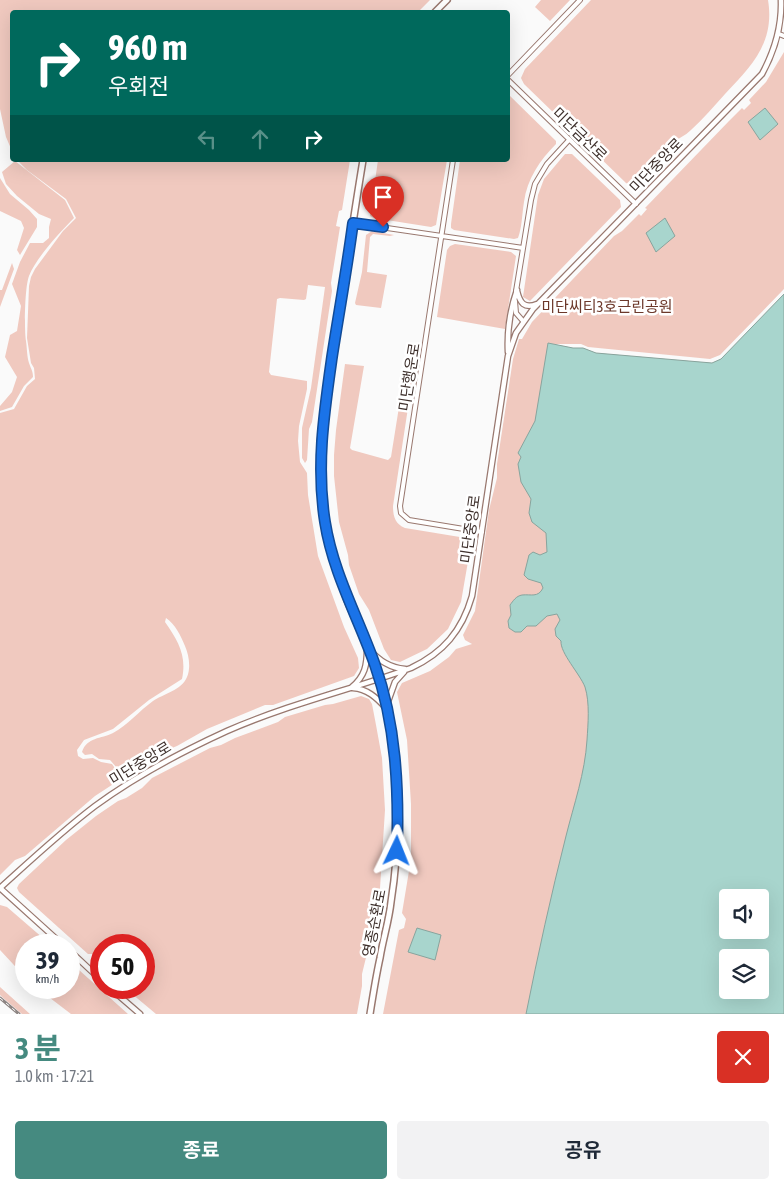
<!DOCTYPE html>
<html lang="ko">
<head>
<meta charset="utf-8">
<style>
	:root { --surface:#fff; --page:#f2f2f3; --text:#1f2937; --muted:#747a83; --accent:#458a80 }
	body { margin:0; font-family:"Asap Condensed","Noto Sans KR",sans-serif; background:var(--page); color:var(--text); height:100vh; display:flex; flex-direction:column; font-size:19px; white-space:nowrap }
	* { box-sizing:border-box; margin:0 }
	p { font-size:16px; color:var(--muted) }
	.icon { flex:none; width:28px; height:28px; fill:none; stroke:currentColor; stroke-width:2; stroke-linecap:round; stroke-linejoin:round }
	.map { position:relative; height:1014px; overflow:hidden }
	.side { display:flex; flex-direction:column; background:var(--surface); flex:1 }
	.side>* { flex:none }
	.hud { position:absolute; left:10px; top:10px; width:500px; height:152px; border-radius:5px; box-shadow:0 5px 20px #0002; background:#00695c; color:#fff; overflow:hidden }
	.tools { position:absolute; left:719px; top:889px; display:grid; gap:10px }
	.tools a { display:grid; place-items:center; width:50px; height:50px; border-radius:5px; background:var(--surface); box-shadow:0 5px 20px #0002; font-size:25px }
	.speed { position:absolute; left:15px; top:934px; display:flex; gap:10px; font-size:25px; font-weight:700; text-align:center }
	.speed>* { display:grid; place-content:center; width:65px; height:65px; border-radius:50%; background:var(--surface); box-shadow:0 5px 20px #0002; line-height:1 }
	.speed small { font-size:12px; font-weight:400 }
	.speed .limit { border:8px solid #d22; background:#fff; color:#111 }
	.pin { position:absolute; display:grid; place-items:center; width:42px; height:42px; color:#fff; margin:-51px -21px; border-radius:50% 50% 50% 0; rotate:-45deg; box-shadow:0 0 5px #0007 }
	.pin .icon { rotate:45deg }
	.me { position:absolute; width:55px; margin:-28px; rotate:2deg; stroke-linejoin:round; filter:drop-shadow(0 0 4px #0008) }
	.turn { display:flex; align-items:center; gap:18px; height:105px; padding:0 15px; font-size:22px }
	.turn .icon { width:65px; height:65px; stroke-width:2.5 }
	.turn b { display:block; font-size:35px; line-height:42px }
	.lanes { display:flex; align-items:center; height:48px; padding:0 15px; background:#0003; justify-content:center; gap:25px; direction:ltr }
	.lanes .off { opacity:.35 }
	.round { display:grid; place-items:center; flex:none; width:52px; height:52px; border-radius:5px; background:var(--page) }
	.summary { display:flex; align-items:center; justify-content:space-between; height:85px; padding:0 15px }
	h1 { font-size:30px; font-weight:700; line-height:38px; color:var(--accent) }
	.cta { display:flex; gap:10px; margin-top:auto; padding:10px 15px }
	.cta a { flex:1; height:58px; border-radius:5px; background:var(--accent); color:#fff; font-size:20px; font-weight:700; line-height:58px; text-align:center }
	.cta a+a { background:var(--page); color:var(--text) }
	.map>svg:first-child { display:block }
	.green { fill:#f0c9bf; fill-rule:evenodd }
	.water { fill:#a8d5cd; stroke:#88a49d; fill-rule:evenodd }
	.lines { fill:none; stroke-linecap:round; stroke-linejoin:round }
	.minor-casing { stroke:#99786f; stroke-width:6 }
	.tertiary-casing { stroke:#99786f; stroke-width:7 }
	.secondary-casing { stroke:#99786f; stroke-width:8 }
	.minor { stroke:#fff; stroke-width:4 }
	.tertiary { stroke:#fff; stroke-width:4.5 }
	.secondary { stroke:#fff; stroke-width:5 }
	.rail-casing { stroke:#8d8583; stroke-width:3 }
	.rail { stroke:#fff; stroke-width:1; stroke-dasharray:4; stroke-linecap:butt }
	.route-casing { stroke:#114b97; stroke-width:12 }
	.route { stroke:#1a73e8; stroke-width:9 }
	.labels { text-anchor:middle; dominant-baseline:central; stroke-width:5; stroke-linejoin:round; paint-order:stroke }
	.street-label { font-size:15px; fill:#3f312d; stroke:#fff }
	.park-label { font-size:15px; fill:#6c382a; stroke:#fff }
</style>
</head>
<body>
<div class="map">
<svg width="784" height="1014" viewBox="0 0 784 1014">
	<rect width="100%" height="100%" fill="#fafafa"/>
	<path class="green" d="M0 0H430L418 12H12V151L6 137 0 109Z
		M541 0H570L550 21 535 7Z
		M591 0H768C775 42 752 66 725 94 714 106 703 119 691 130 685 136 678 138 672 144 660 156 651 180 635 187L626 183 524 84 521 78 525 69Z
		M784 52V289L720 355 710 359 588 347 581 344H554L573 348H583L596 353 712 363 721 359 784 294 708 618 784 1014H383L399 930 404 928 406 919 402 913 411 859V804L407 740 397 692 402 683 430 671 449 657 456 649 472 644 465 640 463 635 475 611 489 510 497 478V464L513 359 519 339H522L532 322 614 236 622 231 639 214 641 216 647 209 645 208 729 121 742 108 744 110 751 103 749 100 766 82ZM728 898H760V930H728ZM728 958H760V990H728Z
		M508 94 556 141V144C540 160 527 179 524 202 522 214 522 228 518 238L514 239 454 230 451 228V224L460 160H508Z
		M565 154H572L620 200 621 207 530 301 523 297 538 195 544 179Z
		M17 160H350L342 210 339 211 336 226 340 227 331 283 332 291 312 422 309 429 307 460 305 463 302 458V428L311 388 325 287 308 285 306 299 304 300 280 298 277 299 269 372 271 375 307 381V389L299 426 298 441 300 462 307 473 308 495 318 556 344 627 358 658 359 668 354 676 273 705H265L207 729 177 746 157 754 137 769 124 776 110 760 99 759 92 754 85 755 82 752C87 737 101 739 113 733 128 725 139 711 153 701 163 694 182 690 187 677 191 668 189 655 185 646 181 636 175 624 166 618L165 622C178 641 187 655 182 679L149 700 113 729 84 740 77 750 78 756 83 759 93 758 101 762 112 764 121 777V779L95 796 25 856 15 860 0 875V413L14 409 27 386 35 379 34 368 31 363 27 338 29 286 31 277 35 269 63 231 76 218 66 199 27 170Z
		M378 160H447L436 225 431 227 374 218 370 216Z
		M15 161 65 200 74 218C60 232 36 258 29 276 25 286 24 328 26 341 27 348 27 357 29 363 31 369 33 371 33 377L24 386 12 407 0 411V406L12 392 17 377 5 357 10 335 17 331 21 306 12 284 20 262 30 243H43L49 238V227L51 219 39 214 17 196 6 184 2 172Z
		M0 178 10 194 29 210 37 219V227L20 255 17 250 24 228 21 221 0 211Z
		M372 231 394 235 390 236 373 234 370 237 367 272 387 275 381 308 356 305 355 303 362 272 366 235Z
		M455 244 511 252 516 256 505 329 437 317 447 250 450 246Z
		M12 263 14 269 0 307V290H2Z
		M408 361 415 362 393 506C393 516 395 524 405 528L466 538 470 539 471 544 461 602 448 629 427 649 400 662 391 660 384 649 369 610 359 594 349 565 348 555 339 522 334 476V455L336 430 345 364 364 366 350 448 352 450 388 460 391 457 406 363Z
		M361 696 369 699 372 704 376 725 382 758 385 810 379 904 362 974V986L357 1014H156L125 988H144V945H101V962L93 954H88L19 892 17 888 19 884 66 840 96 816 118 801 126 798 142 788 152 778 210 748 221 745 235 738 278 722 285 717 325 705 333 704Z
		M0 905 7 907 51 945H26V978L0 950Z
		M69 961 128 1014H71L37 988H69Z
		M0 987 30 1014H22L2 997 0 995Z"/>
	<path class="water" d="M765 108 778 124 760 140 748 122Z
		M665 218 675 236 656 252 646 233Z
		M784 294V1014H526C538 954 551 895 566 836 574 804 585 773 587 740 588 724 590 703 585 687 580 674 560 653 561 641L556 636 555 629 560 620 557 614 547 616 536 626H527L521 632H515L509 628 508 621 511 615 510 605C513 601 516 596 522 595 531 594 538 598 543 588L541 583 528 579 524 575 529 555 533 552 540 555 547 552 546 533 532 522 529 513 531 499 521 482 518 464 521 457 518 453 535 421 548 343 573 348H583L596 353 712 363 721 359ZM728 898H760V930H728ZM728 958H760V990H728Z
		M417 928 441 935 435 960 408 952Z"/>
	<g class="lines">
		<g class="minor-casing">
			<path id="minor" d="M779 34 784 36
				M508 75 580 0
				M508 80 636 204
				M453 160 400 506 401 513 409 520 482 532
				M353 223 523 248
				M516 291 531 200 535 184 547 164 569 140
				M515 301 516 313 523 321"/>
		</g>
		<g class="tertiary-casing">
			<path id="tertiary" d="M517 291C520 303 524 309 537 304
				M508 352C507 331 510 310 517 290
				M369 649C379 661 390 668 405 669
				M352 687C365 676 367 665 367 649
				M353 688C367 689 376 697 386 708
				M386 707 395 682 404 672
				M0 888C31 860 62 831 95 806 136 776 181 752 227 731 286 705 350 690 411 668 443 653 462 631 472 596L508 356 516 333 533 309 762 74C775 50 782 27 781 0
				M0 888 63 945
				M69 950 101 980
				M110 988 140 1014"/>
		</g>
		<g class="secondary-casing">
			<path id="secondary" d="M435 12 447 0
				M363 160C353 221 344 281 335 342 328 386 318 431 320 476 322 519 332 560 347 600 360 631 375 661 383 694 399 762 402 832 391 902 389 921 383 939 380 958 376 976 373 995 370 1014"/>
		</g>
		<use href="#minor" class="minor"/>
		<use href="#tertiary" class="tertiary"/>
		<use href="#secondary" class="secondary"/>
		<g class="rail-casing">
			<path id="rail" d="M0 998 19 1014"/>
		</g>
		<use href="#rail" class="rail"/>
	</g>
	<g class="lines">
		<g class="route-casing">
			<path id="route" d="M383 227 353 223C347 268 339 312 332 357 324 413 316 466 325 522 333 573 358 617 375 665 396 724 399 789 397 851"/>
		</g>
		<use href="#route" class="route"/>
	</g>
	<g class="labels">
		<g class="street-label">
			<text transform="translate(580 134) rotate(44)">미단금산로</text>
			<text transform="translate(656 165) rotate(-46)">미단중앙로</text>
			<text transform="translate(409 377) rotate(-81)">미단행운로</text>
			<text transform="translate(470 529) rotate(-82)">미단중앙로</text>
			<text transform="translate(140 763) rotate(-31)">미단중앙로</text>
			<text transform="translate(374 923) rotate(-79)">영종순환로</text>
		</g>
		<g class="park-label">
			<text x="607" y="306">미단씨티3호근린공원</text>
		</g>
	</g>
</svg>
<div class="tools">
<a><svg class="icon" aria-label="sound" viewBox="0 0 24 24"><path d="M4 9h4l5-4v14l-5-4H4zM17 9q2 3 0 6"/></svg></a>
<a><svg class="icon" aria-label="layers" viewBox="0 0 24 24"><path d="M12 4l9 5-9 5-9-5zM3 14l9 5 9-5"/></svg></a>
</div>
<div class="speed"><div>39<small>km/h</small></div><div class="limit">50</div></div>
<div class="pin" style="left:383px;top:227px;background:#d93025"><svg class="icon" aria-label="arrive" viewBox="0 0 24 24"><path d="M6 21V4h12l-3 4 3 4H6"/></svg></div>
<svg class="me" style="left:397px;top:851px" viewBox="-20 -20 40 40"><path d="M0-17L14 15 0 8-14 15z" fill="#1a73e8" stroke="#fff" stroke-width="4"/></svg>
<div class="hud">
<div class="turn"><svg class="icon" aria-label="right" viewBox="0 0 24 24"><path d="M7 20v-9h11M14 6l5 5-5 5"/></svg><div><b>960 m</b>우회전</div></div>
<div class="lanes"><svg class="icon off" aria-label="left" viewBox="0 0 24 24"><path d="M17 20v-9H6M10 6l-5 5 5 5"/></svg><svg class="icon off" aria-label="ahead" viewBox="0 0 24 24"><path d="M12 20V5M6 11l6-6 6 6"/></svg><svg class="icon" aria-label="right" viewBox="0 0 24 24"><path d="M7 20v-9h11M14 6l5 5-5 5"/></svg></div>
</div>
</div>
<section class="side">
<div class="summary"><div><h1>3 분</h1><p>1.0 km · 17:21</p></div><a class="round" style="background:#d93025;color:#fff"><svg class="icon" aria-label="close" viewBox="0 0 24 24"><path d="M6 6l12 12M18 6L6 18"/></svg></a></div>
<div class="cta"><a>종료</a><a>공유</a></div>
</section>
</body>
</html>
